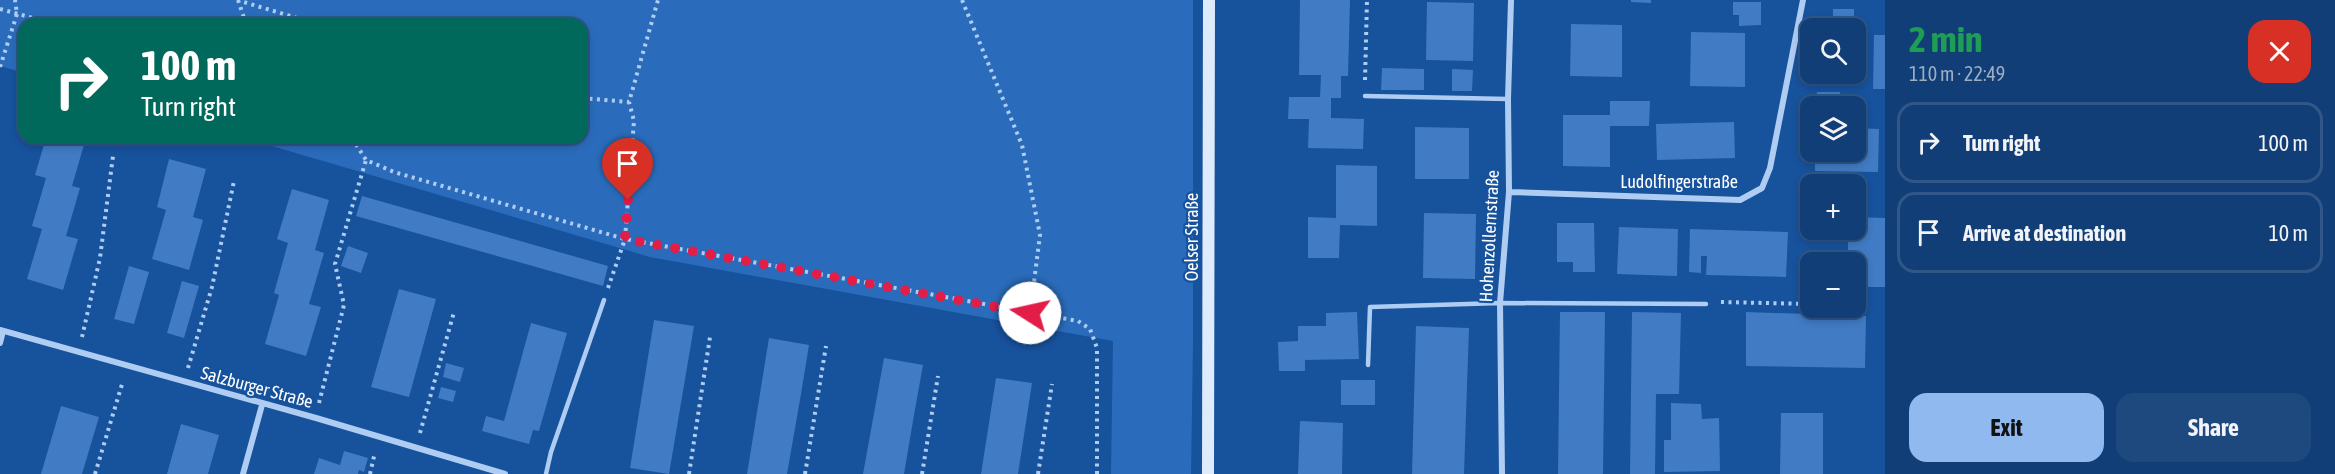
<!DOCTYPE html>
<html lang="en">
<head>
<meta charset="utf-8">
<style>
	:root { --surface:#113e76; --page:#1e497e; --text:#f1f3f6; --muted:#9caec5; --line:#305788; --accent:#90b9f0 }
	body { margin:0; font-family:"Asap Condensed",sans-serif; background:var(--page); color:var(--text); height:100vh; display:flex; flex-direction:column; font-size:22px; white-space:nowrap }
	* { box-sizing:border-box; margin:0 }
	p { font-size:20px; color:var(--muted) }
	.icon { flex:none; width:33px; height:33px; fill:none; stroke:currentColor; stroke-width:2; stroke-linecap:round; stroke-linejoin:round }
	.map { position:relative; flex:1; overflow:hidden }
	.sheet { display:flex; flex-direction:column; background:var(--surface); width:450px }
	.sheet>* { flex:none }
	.guide { position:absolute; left:18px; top:18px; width:570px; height:126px; border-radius:18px; box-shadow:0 3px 9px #0003,0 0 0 2px var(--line); background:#00695c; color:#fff; overflow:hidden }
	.controls { position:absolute; left:1800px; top:18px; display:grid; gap:12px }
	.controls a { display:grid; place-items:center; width:66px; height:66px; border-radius:12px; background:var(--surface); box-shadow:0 3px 9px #0003,0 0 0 2px var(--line); font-size:30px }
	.pin { position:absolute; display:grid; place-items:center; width:51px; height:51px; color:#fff; margin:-62px -26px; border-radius:50% 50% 50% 0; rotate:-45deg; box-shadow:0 0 6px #0007 }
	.pin .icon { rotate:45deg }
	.me { position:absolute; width:66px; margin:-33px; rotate:280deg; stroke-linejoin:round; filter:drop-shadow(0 0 4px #0008) }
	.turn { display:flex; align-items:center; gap:21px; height:126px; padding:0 24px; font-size:27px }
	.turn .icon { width:78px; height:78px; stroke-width:2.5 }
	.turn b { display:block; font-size:42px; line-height:51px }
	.round { display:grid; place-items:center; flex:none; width:63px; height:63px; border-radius:18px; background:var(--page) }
	.headline { display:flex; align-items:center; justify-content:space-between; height:102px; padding:0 24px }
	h1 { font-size:36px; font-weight:700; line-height:45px; color:#1e9e55 }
	.cta { display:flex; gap:12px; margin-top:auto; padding:12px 24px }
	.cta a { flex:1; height:69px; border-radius:18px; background:var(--accent); color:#111; font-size:24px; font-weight:700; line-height:69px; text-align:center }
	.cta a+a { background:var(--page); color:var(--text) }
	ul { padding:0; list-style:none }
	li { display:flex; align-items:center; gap:18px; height:81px; margin:0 12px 9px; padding:0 12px; border:3px solid var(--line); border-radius:18px }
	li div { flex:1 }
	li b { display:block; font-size:22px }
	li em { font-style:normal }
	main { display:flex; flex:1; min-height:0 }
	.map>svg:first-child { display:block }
	.green { fill:#2a6cbb }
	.building { fill:#407bc3 }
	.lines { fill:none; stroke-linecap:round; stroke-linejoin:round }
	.path { stroke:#afcdf2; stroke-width:4; stroke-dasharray:3 4.5; stroke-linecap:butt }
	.service { stroke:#afcdf2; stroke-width:4.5 }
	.minor { stroke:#afcdf2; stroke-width:6 }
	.secondary { stroke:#deebfc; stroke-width:12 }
	.route { stroke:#e11d48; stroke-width:10; stroke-dasharray:0 18 }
	.labels { text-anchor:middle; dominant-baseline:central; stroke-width:4.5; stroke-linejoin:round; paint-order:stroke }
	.street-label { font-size:18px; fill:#fff; stroke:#17529d }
</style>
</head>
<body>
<main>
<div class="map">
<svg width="1885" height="474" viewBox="0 0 1885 474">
	<rect width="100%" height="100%" fill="#17529d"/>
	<path class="green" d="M0 0H1193V343L1191 474H1111L1113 341 650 257 245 138H582V24H24V73L0 66Z"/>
	<path class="building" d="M1300 0H1350L1348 76H1341V98H1331V118L1364 119 1363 149 1308 148 1309 119H1288L1289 97H1320L1321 75H1299Z
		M1631 0H1651V3L1631 2Z
		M1427 2 1474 3 1473 61 1426 60Z
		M1733 2H1761V25L1739 26V15H1733Z
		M1833 9H1854V28H1833Z
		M1571 24 1622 25V77L1570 76Z
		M1691 32 1745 33V87L1690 86Z
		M1874 35H1885V89H1873Z
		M1382 68 1424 69V90H1381Z
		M1452 69 1473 70 1472 91H1452Z
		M1817 92H1840V104H1843L1842 106H1816Z
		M1610 101H1650L1649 126H1610V167L1563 166V115H1610Z
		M1734 122 1735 158 1657 160 1656 124Z
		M1415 127 1469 128V179H1415Z
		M1856 128 1879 129 1878 172 1815 171V152H1856Z
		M46 138H86L72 186 80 188 66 236 78 239 63 290 27 279 42 229 32 226 46 178 35 175Z
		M169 159 206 169 193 217 203 220 189 270 152 259 166 210 157 207Z
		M1336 165 1377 166V226L1340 225 1339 258H1308V217L1336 218Z
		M292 189 329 200 315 250 324 253 309 304 321 307 306 356 265 344 279 295 274 293 288 243 277 239Z
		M362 196 608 266 603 286 356 216Z
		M1424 213 1476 214 1475 279 1423 278Z
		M1856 217 1885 218V287H1856V262H1848V230H1856Z
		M1557 223H1594L1595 272H1573V262H1557Z
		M1619 227 1678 229 1677 276 1617 274Z
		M1690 229 1788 232 1786 277 1706 275 1707 256H1701V273L1689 272Z
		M348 246 368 253 361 273 341 266Z
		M129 266 149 272 134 324 114 319Z
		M182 281 199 286 184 338 167 333Z
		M399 289 436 299 409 397 371 387Z
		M1357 312 1359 359 1305 360V371H1279L1278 342 1298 341V326H1326V313Z
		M1560 312H1605L1603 474H1558Z
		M1632 312 1681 313 1679 394H1656L1655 474H1630Z
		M1746 312 1866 316 1865 368 1746 366Z
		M654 320 694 326 669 474 630 468Z
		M531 323 567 333 539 431 533 430 529 444 482 431 486 416 504 421Z
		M1416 326 1469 328 1464 474H1412Z
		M769 338 809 345 801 394 787 474H747Z
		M884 358 923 365 914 415 904 474H863Z
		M446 363 464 368 460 382 443 377Z
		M996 378 1032 383 1018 474H981Z
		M1341 380H1375V405H1341Z
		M441 387 456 391 453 402 438 398Z
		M1671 403 1701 404 1702 419 1719 418 1720 471 1664 472V440H1671Z
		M61 406 99 417 82 474H41Z
		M1781 413H1823V474H1780Z
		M1300 421 1343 423 1342 474H1298Z
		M181 424 219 435 208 474H167Z
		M344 451 368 458 364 472 359 470 358 474H314L319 458 340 465Z"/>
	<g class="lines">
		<path class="path" d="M237 0 317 24
			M238 0 246 24
			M962 0 1022 145 1040 235 1030 313
			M0 9 55 24
			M0 67 17 14 15 0
			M1365 80 1367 0
			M582 98 629 102
			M352 138 366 160 394 172 625 239 1078 321 1090 329 1097 348V474
			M608 288 625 239 634 121 629 102 658 0
			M1721 302 1810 304
			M82 337 100 258 113 156
			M188 368 212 287 234 181
			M319 403 344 305 335 264 366 160
			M420 433 454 312
			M95 474 123 381
			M370 474 375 452
			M689 474 710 337
			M805 474 826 346
			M922 474 938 376
			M1038 474 1052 384"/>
		<path class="service" d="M1365 96 1508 99
			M1368 365 1370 307 1500 303 1706 304
			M546 474 551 452 604 300"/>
		<path class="minor" d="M1509 192 1740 200 1762 188 1770 168 1803 0
			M0 330 316 418 505 474
			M0 343 3 331
			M243 474 262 405
			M1502 474 1500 303 1509 192 1508 99 1511 0"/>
		<path class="secondary" d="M1208 474 1209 0"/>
	</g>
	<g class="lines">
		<path class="route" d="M628 200 625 239 1030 313"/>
	</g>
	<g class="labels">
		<g class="street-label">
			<text x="1679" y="181">Ludolfingerstraße</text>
			<text transform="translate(1489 236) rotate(-87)">Hohenzollernstraße</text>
			<text transform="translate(1191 237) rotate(-90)">Oelser Straße</text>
			<text transform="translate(257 387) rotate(15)">Salzburger Straße</text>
		</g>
	</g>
</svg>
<div class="controls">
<a><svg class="icon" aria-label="search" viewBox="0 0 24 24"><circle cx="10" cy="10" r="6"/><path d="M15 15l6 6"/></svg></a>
<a><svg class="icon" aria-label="layers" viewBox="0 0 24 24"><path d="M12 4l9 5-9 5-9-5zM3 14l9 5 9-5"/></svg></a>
<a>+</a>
<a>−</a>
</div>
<div class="pin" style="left:628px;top:200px;background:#d93025"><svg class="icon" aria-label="arrive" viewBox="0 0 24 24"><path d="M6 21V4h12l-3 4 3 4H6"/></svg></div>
<svg class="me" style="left:1030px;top:313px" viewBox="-20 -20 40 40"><circle r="19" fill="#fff"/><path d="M0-13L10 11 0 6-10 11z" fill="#e11d48"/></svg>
<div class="guide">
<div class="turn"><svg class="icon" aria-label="right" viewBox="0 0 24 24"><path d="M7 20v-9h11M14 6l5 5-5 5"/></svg><div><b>100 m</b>Turn right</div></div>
</div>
</div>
<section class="sheet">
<div class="headline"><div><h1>2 min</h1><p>110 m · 22:49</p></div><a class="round" style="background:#d93025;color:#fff"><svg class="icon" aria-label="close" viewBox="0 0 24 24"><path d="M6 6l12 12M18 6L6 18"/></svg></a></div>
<ul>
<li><svg class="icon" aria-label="right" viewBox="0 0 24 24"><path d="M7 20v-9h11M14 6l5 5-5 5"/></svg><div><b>Turn right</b></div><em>100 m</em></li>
<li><svg class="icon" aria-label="arrive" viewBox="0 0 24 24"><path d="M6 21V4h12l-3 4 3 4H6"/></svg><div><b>Arrive at destination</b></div><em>10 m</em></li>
</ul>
<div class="cta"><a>Exit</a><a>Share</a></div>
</section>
</main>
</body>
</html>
